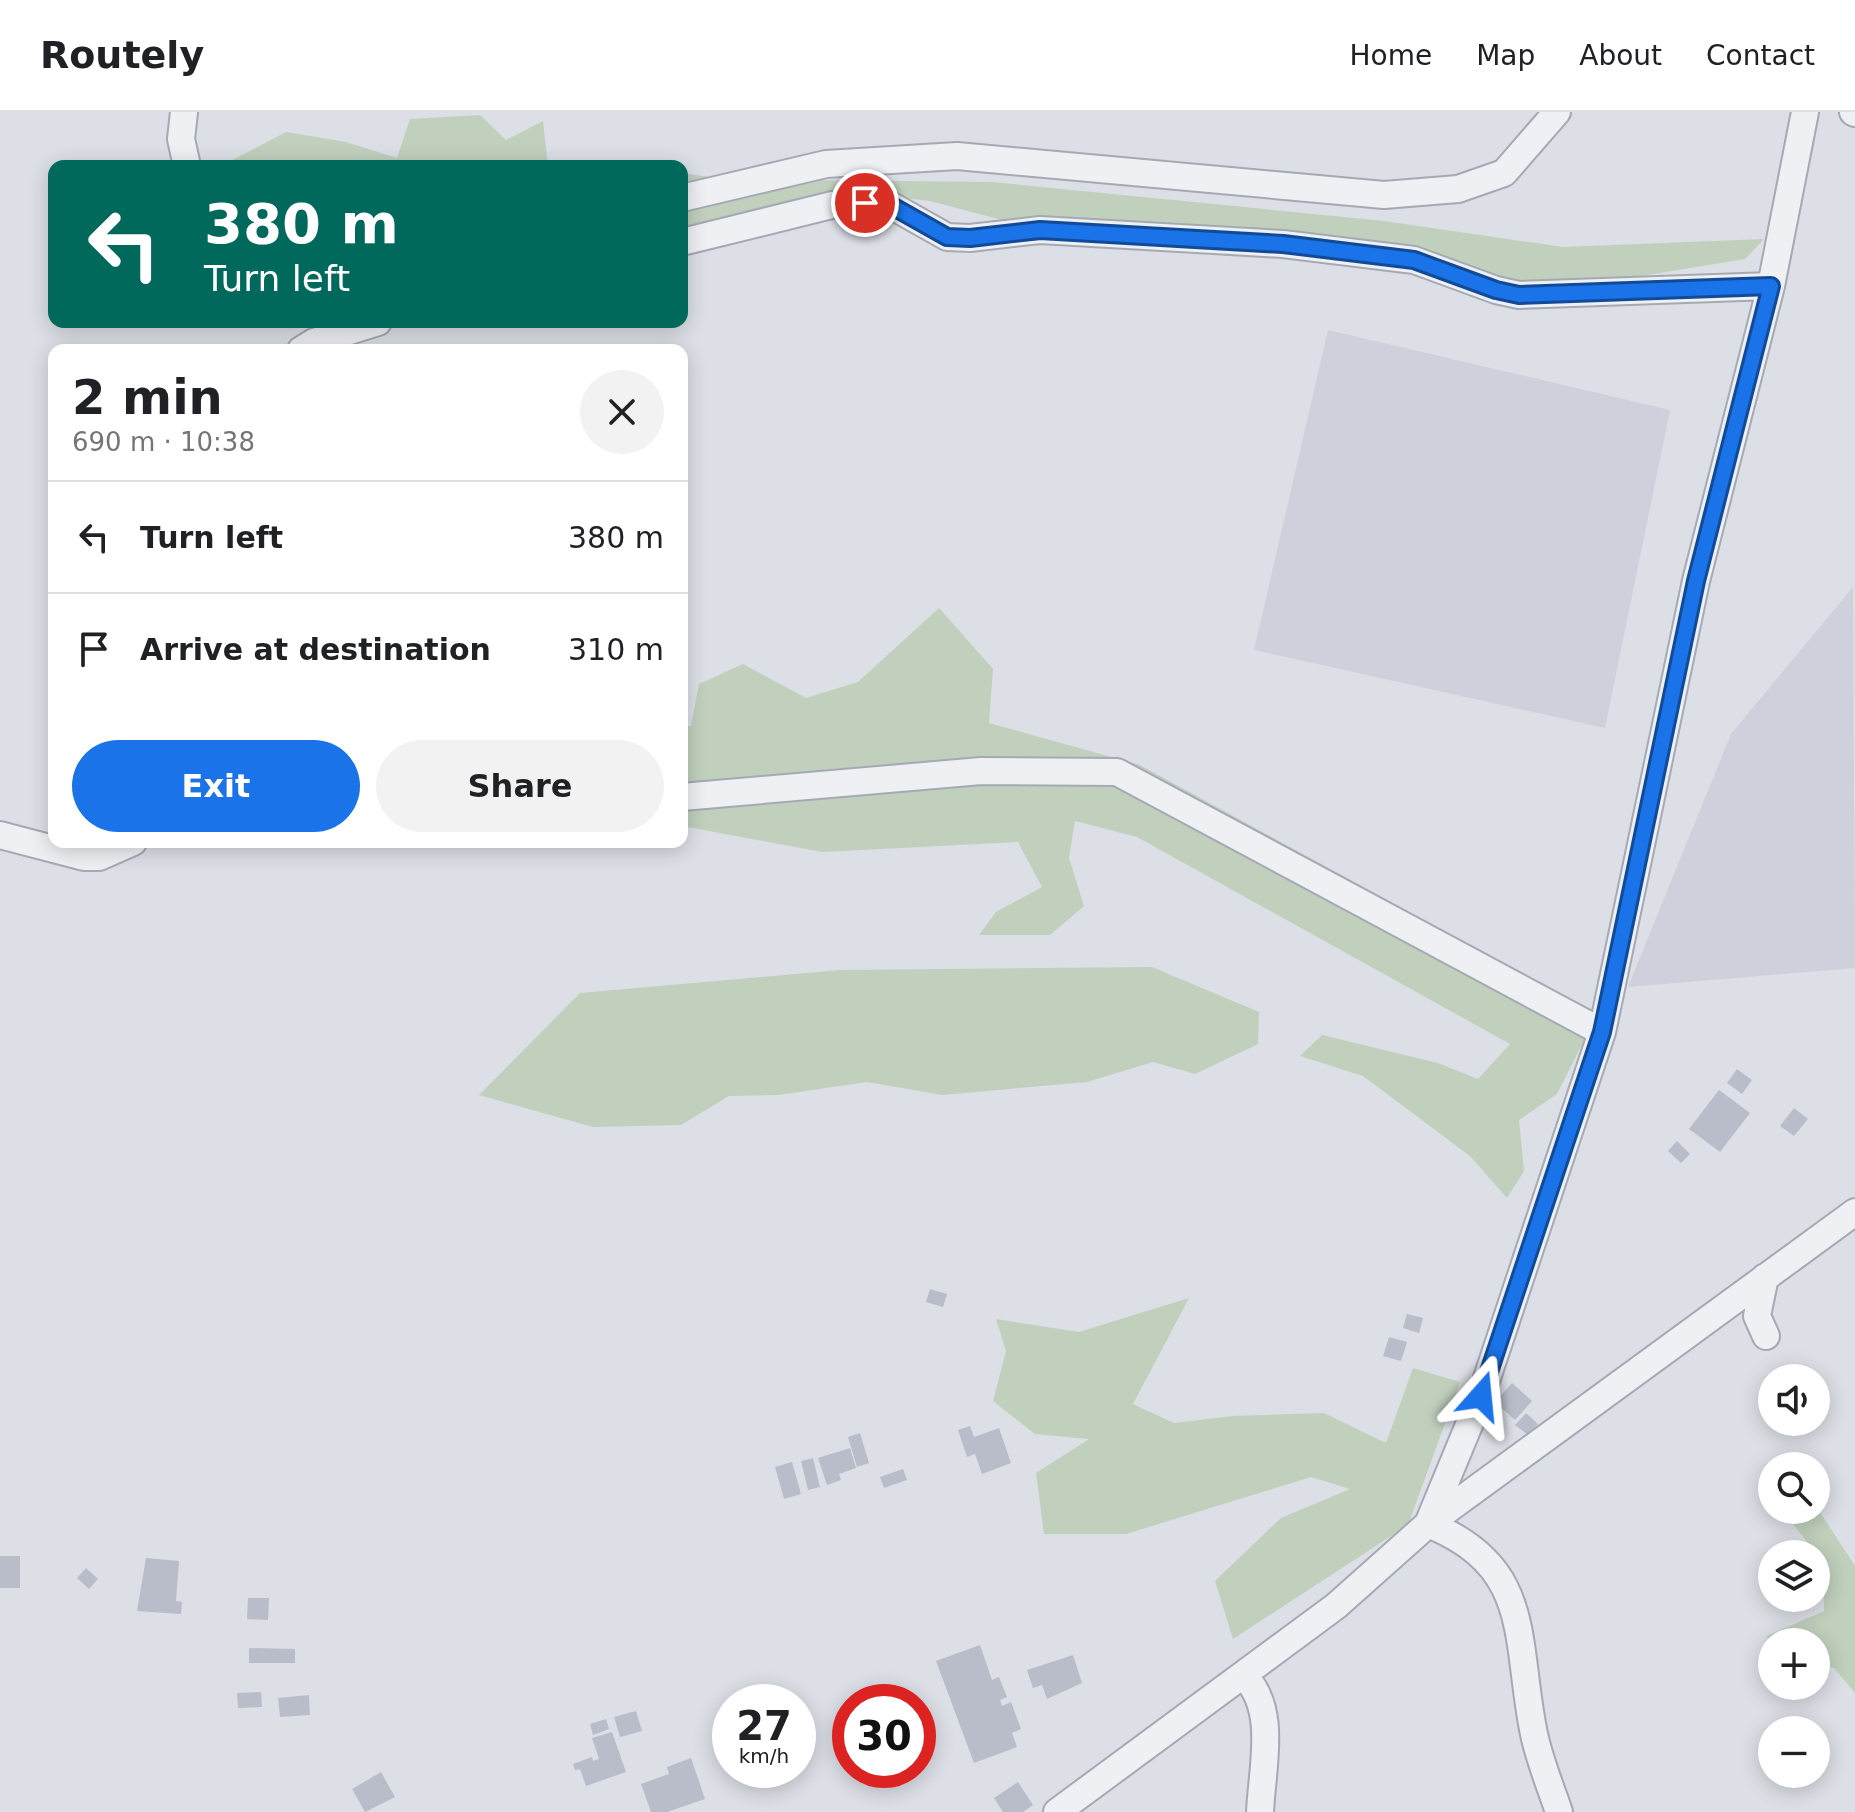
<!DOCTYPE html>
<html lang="en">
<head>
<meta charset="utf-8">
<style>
	:root { --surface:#fff; --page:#f2f2f2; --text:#202124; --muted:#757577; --line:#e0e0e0; --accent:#1a73e8 }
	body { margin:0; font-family:"DejaVu Sans",sans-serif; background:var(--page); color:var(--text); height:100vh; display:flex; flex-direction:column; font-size:30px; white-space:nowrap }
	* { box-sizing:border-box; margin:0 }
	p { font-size:26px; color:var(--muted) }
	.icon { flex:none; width:44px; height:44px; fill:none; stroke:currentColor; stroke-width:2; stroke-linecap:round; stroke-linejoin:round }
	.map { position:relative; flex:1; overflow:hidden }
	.panel { position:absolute; left:48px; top:232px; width:640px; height:504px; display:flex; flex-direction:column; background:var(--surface); border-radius:16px; box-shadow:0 4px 20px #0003 }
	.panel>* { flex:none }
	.guide { position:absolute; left:48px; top:48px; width:640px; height:168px; border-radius:16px; box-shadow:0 4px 20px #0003; background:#00695c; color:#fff; overflow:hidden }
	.tools { position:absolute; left:1758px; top:1252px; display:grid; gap:16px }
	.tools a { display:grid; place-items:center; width:72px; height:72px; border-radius:50%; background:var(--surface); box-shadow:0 4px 20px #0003; font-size:40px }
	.speed { position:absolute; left:712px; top:1572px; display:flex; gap:16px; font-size:40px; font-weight:700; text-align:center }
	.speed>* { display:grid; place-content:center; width:104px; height:104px; border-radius:50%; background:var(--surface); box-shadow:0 4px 20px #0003; line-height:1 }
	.speed small { font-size:20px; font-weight:400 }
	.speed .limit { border:12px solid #d22; background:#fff; color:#111 }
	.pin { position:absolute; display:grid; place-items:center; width:68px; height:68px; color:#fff; margin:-34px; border:4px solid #fff; border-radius:50%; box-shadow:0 2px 8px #0007 }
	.me { position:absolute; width:88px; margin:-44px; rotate:18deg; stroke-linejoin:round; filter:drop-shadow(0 0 6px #0008) }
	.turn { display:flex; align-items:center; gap:28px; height:168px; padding:0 24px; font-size:36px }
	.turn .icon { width:104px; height:104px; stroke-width:2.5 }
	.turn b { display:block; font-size:56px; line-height:68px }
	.round { display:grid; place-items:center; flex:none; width:84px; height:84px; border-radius:42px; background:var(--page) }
	.overview { display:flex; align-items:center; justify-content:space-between; height:136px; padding:0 24px }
	h1 { font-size:48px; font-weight:700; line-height:60px }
	.button { display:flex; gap:16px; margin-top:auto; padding:16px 24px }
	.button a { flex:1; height:92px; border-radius:48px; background:var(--accent); color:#fff; font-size:32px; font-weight:700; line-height:92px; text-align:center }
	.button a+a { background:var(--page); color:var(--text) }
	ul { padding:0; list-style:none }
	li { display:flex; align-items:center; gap:24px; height:112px; padding:0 24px; border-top:2px solid var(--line) }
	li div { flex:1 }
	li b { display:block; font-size:30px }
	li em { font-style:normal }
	header { display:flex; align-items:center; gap:48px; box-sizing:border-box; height:112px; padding:0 40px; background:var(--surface); border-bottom:2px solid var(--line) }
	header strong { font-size:38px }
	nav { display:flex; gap:44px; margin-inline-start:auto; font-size:28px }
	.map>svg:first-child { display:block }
	.built { fill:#ced1db }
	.green { fill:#c0d0bd }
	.building { fill:#b9bdc9 }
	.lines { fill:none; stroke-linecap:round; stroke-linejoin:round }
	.minor-casing { stroke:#a5a9b3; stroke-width:30 }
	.minor { stroke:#eef0f4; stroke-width:26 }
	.route-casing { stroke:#114b97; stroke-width:20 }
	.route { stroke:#1a73e8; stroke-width:14 }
</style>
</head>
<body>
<header>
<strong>Routely</strong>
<nav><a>Home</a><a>Map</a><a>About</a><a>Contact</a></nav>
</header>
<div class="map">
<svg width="1855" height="1700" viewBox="0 0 1855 1700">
	<rect width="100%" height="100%" fill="#dcdfe6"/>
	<path class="built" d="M1328 218 1670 298 1605 616 1254 538Z
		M1853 475 1855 856 1628 875 1731 622Z"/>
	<path class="green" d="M480 3 506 28 543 9 548 54H221L286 20 346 30 397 46 410 7Z
		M682 61 724 67 992 70 1384 109 1563 135 1764 127 1745 147 1569 176 1504 166 1437 143 1013 111 930 89 876 83 827 85 682 116Z
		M939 496 993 557 989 611 1140 653 1597 903 1557 982 1519 1008 1524 1059 1507 1086 1470 1044 1363 964 1300 944 1322 923 1438 951 1478 967 1510 932 1137 725 1075 709 1069 746 1084 794 1050 823H979L996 800 1042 775 1018 730 822 740 682 714V614H691L699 572 743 552 806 586 858 570Z
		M1152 855 1259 900 1258 932 1195 962 1153 950 1087 970 942 983 867 970 778 983 729 984 681 1013 593 1015 479 983 580 881 840 858Z
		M1189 1186 1133 1292 1174 1311 1232 1304 1324 1301 1386 1331 1413 1256 1460 1270 1408 1413 1233 1527 1215 1469 1281 1406 1350 1377 1311 1365 1126 1422H1044L1036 1361 1089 1327 1035 1322 993 1289 1006 1239 996 1207 1079 1220Z
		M1816 1394 1855 1454V1581L1834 1556 1816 1551V1530H1772V1539L1767 1524 1824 1499 1823 1450 1782 1398H1816Z"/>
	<path class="building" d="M1737 957 1752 968 1742 982 1727 971Z
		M1719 978 1750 1001 1720 1040 1689 1017Z
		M1794 996 1808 1007 1794 1024 1780 1014Z
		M1677 1029 1690 1042 1681 1051 1668 1039Z
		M930 1177 947 1182 943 1195 926 1190Z
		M1407 1202 1423 1206 1419 1221 1403 1216Z
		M1389 1225 1407 1230 1401 1249 1383 1244Z
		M1512 1271 1532 1289 1515 1308 1495 1290Z
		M1526 1301 1538 1312 1528 1323 1515 1313Z
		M970 1314 974 1325 999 1316 1011 1351 982 1362 975 1342 967 1345 958 1318Z
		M860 1321 869 1351 857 1355 848 1325Z
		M850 1336 856 1356 839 1362 841 1368 827 1373 818 1346Z
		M813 1346 820 1375 808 1378 801 1349Z
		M792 1350 801 1382 784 1387 775 1355Z
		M903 1357 907 1368 884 1376 880 1365Z
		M0 1444H20V1476H0Z
		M146 1446 179 1449 176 1489 182 1490 181 1502 137 1499Z
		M86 1456 98 1467 89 1477 77 1466Z
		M248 1486H269L268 1508 247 1507Z
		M980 1533 992 1568 999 1565 1007 1585 1000 1588 1002 1594 1011 1590 1021 1617 1012 1621 1017 1635 974 1651 936 1549Z
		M249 1536 295 1537V1551H249Z
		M1073 1543 1082 1571 1047 1587 1042 1573 1033 1576 1027 1558Z
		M261 1580 262 1595 238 1596 237 1581Z
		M309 1583 310 1603 280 1605 278 1586Z
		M636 1599 642 1619 620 1625 614 1605Z
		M606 1607 609 1617 593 1623 590 1612Z
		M612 1620 626 1660 586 1674 580 1657 575 1658 573 1652 592 1645 593 1649 599 1647 592 1626Z
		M691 1646 705 1687 667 1700H651L641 1672 669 1662 667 1655Z
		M381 1660 395 1685 365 1700 352 1677Z
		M1018 1670 1033 1693 1023 1700H1003L994 1686Z"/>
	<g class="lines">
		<g class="minor-casing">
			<path id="minor" d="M184 0 181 27 187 54
				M1853 0 1855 1
				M682 86 826 52 957 44 1384 83 1458 77 1504 61 1557 0
				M682 130 832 93 865 91 892 94 947 125 970 126 1040 118 1283 132 1414 148 1496 178 1519 183 1771 174
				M301 238 314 230 378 210
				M682 685 981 659 1117 660 1602 920
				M0 723 84 745H99L133 730
				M1765 1165 1757 1204 1766 1224
				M1243 1563C1278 1596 1262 1655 1260 1700
				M1057 1700 1336 1494 1428 1412 1481 1284 1602 920 1696 469 1771 174 1805 0
				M1559 1700C1550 1673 1538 1645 1533 1617 1515 1524 1532 1454 1428 1412L1855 1100"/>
		</g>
		<use href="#minor" class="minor"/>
	</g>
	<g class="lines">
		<g class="route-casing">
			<path id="route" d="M865 91 892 94 947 125 970 126 1040 118 1283 132 1414 148 1496 178 1519 183 1771 174 1696 469 1602 920 1481 1284"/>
		</g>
		<use href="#route" class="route"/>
	</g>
</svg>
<div class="tools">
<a><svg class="icon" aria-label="sound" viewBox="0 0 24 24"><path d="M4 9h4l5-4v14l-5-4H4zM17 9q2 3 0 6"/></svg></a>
<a><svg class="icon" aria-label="search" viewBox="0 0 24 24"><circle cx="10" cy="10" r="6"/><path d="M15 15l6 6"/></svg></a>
<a><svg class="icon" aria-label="layers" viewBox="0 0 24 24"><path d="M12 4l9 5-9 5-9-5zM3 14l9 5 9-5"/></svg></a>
<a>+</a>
<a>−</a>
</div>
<div class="speed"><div>27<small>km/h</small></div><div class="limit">30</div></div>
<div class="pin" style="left:865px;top:91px;background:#d93025"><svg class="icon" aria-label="arrive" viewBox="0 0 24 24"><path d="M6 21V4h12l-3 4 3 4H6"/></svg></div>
<svg class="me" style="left:1481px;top:1284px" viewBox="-20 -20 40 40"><path d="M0-17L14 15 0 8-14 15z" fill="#1a73e8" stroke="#fff" stroke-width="4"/></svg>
<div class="guide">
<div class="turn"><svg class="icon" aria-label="left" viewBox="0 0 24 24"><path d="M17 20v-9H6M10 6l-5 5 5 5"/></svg><div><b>380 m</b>Turn left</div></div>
</div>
<section class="panel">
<div class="overview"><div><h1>2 min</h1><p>690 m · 10:38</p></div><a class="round"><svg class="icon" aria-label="close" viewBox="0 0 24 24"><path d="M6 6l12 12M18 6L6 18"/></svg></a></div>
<ul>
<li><svg class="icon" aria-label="left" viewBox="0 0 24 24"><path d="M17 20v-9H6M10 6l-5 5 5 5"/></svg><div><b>Turn left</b></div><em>380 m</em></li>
<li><svg class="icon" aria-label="arrive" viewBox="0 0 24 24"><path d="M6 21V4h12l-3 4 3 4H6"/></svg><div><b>Arrive at destination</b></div><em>310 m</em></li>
</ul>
<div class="button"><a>Exit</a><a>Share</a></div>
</section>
</div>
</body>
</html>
